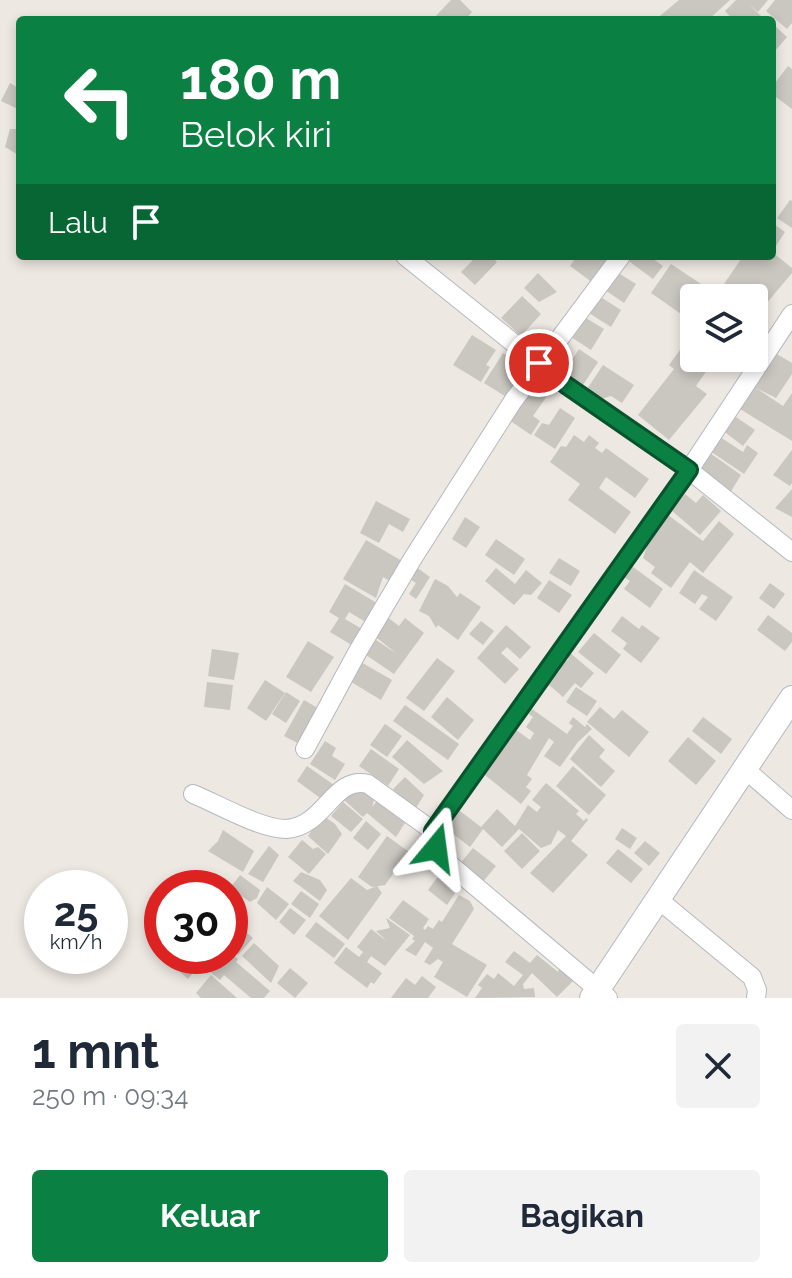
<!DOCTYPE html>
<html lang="id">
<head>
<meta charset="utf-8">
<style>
	:root { --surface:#fff; --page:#f2f2f3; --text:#1f2937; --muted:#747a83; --accent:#0b8043 }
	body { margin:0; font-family:Raleway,sans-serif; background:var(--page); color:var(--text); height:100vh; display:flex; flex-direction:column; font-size:30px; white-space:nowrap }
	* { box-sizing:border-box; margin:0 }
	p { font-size:26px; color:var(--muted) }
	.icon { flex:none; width:44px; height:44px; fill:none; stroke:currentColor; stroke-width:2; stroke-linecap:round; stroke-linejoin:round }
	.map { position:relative; height:998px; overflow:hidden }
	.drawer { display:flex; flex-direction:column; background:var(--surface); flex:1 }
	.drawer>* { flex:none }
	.guide { position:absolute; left:16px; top:16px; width:760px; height:244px; border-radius:8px; box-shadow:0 4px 12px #0003; background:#0b8043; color:#fff; overflow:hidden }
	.tools { position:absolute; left:680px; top:284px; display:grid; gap:16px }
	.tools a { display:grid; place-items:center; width:88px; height:88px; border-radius:8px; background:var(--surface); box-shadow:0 4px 12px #0003; font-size:40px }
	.speed { position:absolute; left:24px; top:870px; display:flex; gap:16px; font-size:40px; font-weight:700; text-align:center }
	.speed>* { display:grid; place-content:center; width:104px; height:104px; border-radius:50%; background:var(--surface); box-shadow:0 4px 12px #0003; line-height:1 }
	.speed small { font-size:20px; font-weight:400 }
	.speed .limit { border:12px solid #d22; background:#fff; color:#111 }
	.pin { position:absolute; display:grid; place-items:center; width:68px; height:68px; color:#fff; margin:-34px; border:4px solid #fff; border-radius:50%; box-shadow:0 2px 8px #0007 }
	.me { position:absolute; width:88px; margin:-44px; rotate:16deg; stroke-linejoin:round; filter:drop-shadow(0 0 6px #0008) }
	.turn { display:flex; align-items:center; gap:28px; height:168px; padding:0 32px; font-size:36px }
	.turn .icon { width:104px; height:104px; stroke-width:2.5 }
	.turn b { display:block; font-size:56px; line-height:68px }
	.then { display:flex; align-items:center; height:76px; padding:0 32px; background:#0003; gap:16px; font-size:30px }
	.round { display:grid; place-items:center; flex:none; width:84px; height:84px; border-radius:8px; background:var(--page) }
	.summary { display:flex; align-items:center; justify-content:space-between; height:136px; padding:0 32px }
	h1 { font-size:48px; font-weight:700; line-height:60px }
	.primary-button { display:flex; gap:16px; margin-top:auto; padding:16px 32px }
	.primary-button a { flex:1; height:92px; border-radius:8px; background:var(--accent); color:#fff; font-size:32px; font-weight:700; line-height:92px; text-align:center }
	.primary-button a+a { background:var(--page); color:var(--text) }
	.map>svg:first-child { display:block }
	.building { fill:#cac6c0 }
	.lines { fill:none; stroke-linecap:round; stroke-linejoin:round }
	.minor-casing { stroke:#b5b8c0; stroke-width:20 }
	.secondary-casing { stroke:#b5b8c0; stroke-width:26 }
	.minor { stroke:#fff; stroke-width:18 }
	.secondary { stroke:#fff; stroke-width:24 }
	.route-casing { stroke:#07532c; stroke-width:20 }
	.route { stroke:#0b8043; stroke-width:14 }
</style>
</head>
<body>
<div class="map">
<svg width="792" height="998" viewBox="0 0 792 998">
	<rect width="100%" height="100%" fill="#ede8e2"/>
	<path class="building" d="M451 0H460L472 12 465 20H432Z
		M679 0H730L708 20H655Z
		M736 0H768L758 12 749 4 762 17 759 20H733L725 11Z
		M775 0H792V23L787 29 766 11Z
		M772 23 787 37 774 52 772 50Z
		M788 66 792 69V109L772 94V87Z
		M10 83 20 89V110L1 101Z
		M19 120H20V156L5 147 10 129H17Z
		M790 200 792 201V228L777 218Z
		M772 223 785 232 772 252 792 268V273L765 305 752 295 750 298H726L718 293 743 256H772Z
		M471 256H491L497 262 475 285 461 272 472 261Z
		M577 256H599L608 262 593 283 570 266Z
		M628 256H649L663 266 653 279 626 259Z
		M671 264 716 294 713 298H694V323L651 293Z
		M617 272 636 284 624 303 605 290Z
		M538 273 557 292 539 302 524 288Z
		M522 296 541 314 521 336 501 318Z
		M599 296 621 310 611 327 589 313Z
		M581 315 604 329 591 350 568 335Z
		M472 335 496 350 486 365 490 367 481 382 453 365Z
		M685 343 694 350V358H705L712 363 696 386 707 394 669 440 638 415 674 369 669 365Z
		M579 349 598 362 581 388 562 375Z
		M503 353 531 370 513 401 484 383Z
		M775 353 792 363V374L776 398 756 388 783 406 792 393V441L740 409Z
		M603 365 634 385 622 403 611 396 601 399 587 389Z
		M535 383 549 393 533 416 540 421 531 435 509 420Z
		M560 408 575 418 555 449 534 435 542 423 549 425Z
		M733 415 755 430 743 446 722 430Z
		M574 435 584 442 589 435 599 443 595 448 602 453 606 448 649 479 635 498 606 477 599 488 631 512 615 534 568 500 580 484 550 462 561 446 566 447Z
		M720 437 743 452 747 445 758 453 744 474 710 451Z
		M792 450V483L790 486 773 475Z
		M707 451 741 475 725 501 695 469Z
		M792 489V517L775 508Z
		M685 494 696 503 703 495 721 511 700 535 671 510Z
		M376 501 410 519 403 532 389 524 379 543 360 533Z
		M668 515 703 541 719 521 734 534 703 573 690 562 671 588 651 573 655 567 643 558 648 543Z
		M465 517 480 527 466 548 452 539Z
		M496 539 525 559 514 575 485 555Z
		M366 540 402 561 391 582 383 577 376 598 343 579Z
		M559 558 580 571 571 586 549 573Z
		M412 564 430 577 416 599 409 594 416 583 405 576Z
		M629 564 663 589 650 608 624 589 630 581 621 575Z
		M496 568 515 584 526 570 542 583 531 595 524 594 514 605 485 581Z
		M694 570 733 597 716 621 699 609 708 597 702 594 695 604 679 593Z
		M435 579 448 586 457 597 460 593 481 607 458 640 438 625 436 628 429 616 419 611Z
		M549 580 572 595 559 613 537 598Z
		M770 583 785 594 774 609 759 598Z
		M345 584 380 605 369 624 349 612 345 619 364 630 355 647 330 632 339 618 329 612Z
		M768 615 792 633V642L785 651 757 630Z
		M386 616 399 626 405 618 424 633 394 674 366 655 376 640 397 654 372 634Z
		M622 616 639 629 642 625 660 638 641 663 623 649 627 643 611 631Z
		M481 621 494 631 483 645 469 634Z
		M506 625 531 647 520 659 507 647 501 653 519 669 505 684 477 658Z
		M594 633 621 655 606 674 578 652Z
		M308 641 334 657 311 692 286 677Z
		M212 649 239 653 234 680 208 676Z
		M569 652 594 673 581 688 575 683 563 697 548 684 560 670 557 668 569 659 566 656Z
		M437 658 455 671 424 711 406 698Z
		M359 661 392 680 381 700 348 680Z
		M265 680 285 693 266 721 247 708Z
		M207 682 233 685 230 710 204 707Z
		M576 687 597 701 587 716 566 702Z
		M286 692 300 701 286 723 272 714Z
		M447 697 474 720 458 740 431 717Z
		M304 700 323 711 303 746 284 736Z
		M525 704 567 734 573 726 569 723 573 717 585 727 587 724 592 729 578 742 560 767 544 756 554 742 549 738 527 775 532 779 526 787 531 791 521 804 480 771 515 729 530 740 534 733 526 727 533 717 522 709Z
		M405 705 459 744 448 760 393 721Z
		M600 707 614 719 622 710 649 732 629 757 587 722Z
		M703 717 732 739 721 754 692 731Z
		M385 724 402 736 387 757 370 745Z
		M589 735 605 750 599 757 615 771 601 787 570 759Z
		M688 737 716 761 696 785 668 761Z
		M407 740 443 771 424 784 392 757Z
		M325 741 336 748 332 756 345 764 335 780 310 764Z
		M371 749 399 769 388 786 359 766Z
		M307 766 334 785 323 800 297 781Z
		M573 766 606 795 589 815 556 786Z
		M405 777 424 795 414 811 393 789Z
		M546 783 579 811 576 814 584 821 586 818 588 820 571 841 588 855 553 893 530 873 566 836 558 830 551 844 541 848 519 829 502 847 483 829 470 847 443 826 456 808 481 827 497 809 515 826 528 805 537 812 541 807 532 800Z
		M357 785 374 800 372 807 377 801 405 823 396 837 367 813 363 817 344 800Z
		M343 802 363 819 351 832 331 816Z
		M322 815 335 824 342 834 328 854 308 836Z
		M366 821 381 834 368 850 353 838Z
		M622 828 637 838 630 849 615 839Z
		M223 830 254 851 243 872 208 851 218 841Z
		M522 833 540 851 522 869 504 851Z
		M387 836 409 852 385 885 372 887 358 877Z
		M302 840 313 849 318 847 326 854 309 874 288 857Z
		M645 841 660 853 649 866 634 853Z
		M269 846 279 855 263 882 248 874Z
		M473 848 496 866 481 884 458 866Z
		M618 849 643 869 631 883 606 863Z
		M301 872 320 880 327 890 320 901 293 881Z
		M240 875 260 890 257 898 250 902 230 888Z
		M439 875 458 889 447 905 428 890Z
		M351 878 367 890 377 886 382 893 348 940 319 916Z
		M267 887 289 904 276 920 257 903Z
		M301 891 319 904 310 918 291 904Z
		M459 895 470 901 474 909 452 944 487 965 467 997 434 977 443 962 438 959 430 965 424 962 433 948 425 942 416 956 405 950 415 941 412 939 414 936 389 918 403 900 429 919 423 928 425 930 428 926 433 929 439 920 442 922Z
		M290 908 306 920 294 935 279 922Z
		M386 918 410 935 385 966 371 956 367 962 382 973 374 984 371 982 367 988 334 963 346 947 359 957 363 952 357 947 371 929 388 942 376 931 390 928Z
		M316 922 345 944 334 958 305 936Z
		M240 927 253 938 238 955 234 950 235 946 230 939Z
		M254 943 279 966 271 983 242 956Z
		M514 951 530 963 537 955 558 972 559 969 574 980 557 997 532 973 523 984 524 989 534 988 535 997 475 998 482 988 478 985 487 974 494 979 498 973 514 986 523 975 505 962Z
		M230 952 238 959 236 962 270 991 264 998H251L224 975 220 980 196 960 200 956H230Z
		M162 956H183L197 968 188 979Z
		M290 968 308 983 295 998 277 983Z
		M211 975 237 998H201L196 993Z
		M422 976 436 987 428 998H391L406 978 415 985Z"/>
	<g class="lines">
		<g class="minor-casing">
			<path id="minor" d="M405 256 566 385 689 470 792 552
				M305 749 358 651 413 558 513 401 621 256
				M746 770 792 810
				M193 794C218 804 260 829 286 829 325 827 333 775 368 784L433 831
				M659 900 752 977 757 990 756 998
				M608 998 442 858 436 848 433 831 689 470 792 314"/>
		</g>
		<g class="secondary-casing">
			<path id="secondary" d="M592 998 792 698"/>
		</g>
		<use href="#minor" class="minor"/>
		<use href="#secondary" class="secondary"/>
	</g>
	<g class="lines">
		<g class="route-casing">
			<path id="route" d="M436 848 433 831 689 470 566 385 539 363"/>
		</g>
		<use href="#route" class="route"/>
	</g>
</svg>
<div class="tools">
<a><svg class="icon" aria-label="layers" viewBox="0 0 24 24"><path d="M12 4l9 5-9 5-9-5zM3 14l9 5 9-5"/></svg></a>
</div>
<div class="speed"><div>25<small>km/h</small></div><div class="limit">30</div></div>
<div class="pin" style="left:539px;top:363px;background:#d93025"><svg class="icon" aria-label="arrive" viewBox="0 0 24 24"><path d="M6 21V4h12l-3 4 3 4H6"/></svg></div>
<svg class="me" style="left:436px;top:848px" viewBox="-20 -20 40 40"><path d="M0-17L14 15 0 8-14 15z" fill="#0b8043" stroke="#fff" stroke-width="4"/></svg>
<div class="guide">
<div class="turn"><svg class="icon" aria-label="left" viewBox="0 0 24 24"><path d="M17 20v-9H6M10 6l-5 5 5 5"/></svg><div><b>180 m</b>Belok kiri</div></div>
<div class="then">Lalu<svg class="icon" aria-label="arrive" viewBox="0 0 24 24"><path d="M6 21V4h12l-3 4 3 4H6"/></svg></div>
</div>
</div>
<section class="drawer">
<div class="summary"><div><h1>1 mnt</h1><p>250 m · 09:34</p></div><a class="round"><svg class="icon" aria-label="close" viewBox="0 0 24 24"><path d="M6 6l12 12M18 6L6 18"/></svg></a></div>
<div class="primary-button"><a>Keluar</a><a>Bagikan</a></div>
</section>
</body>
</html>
